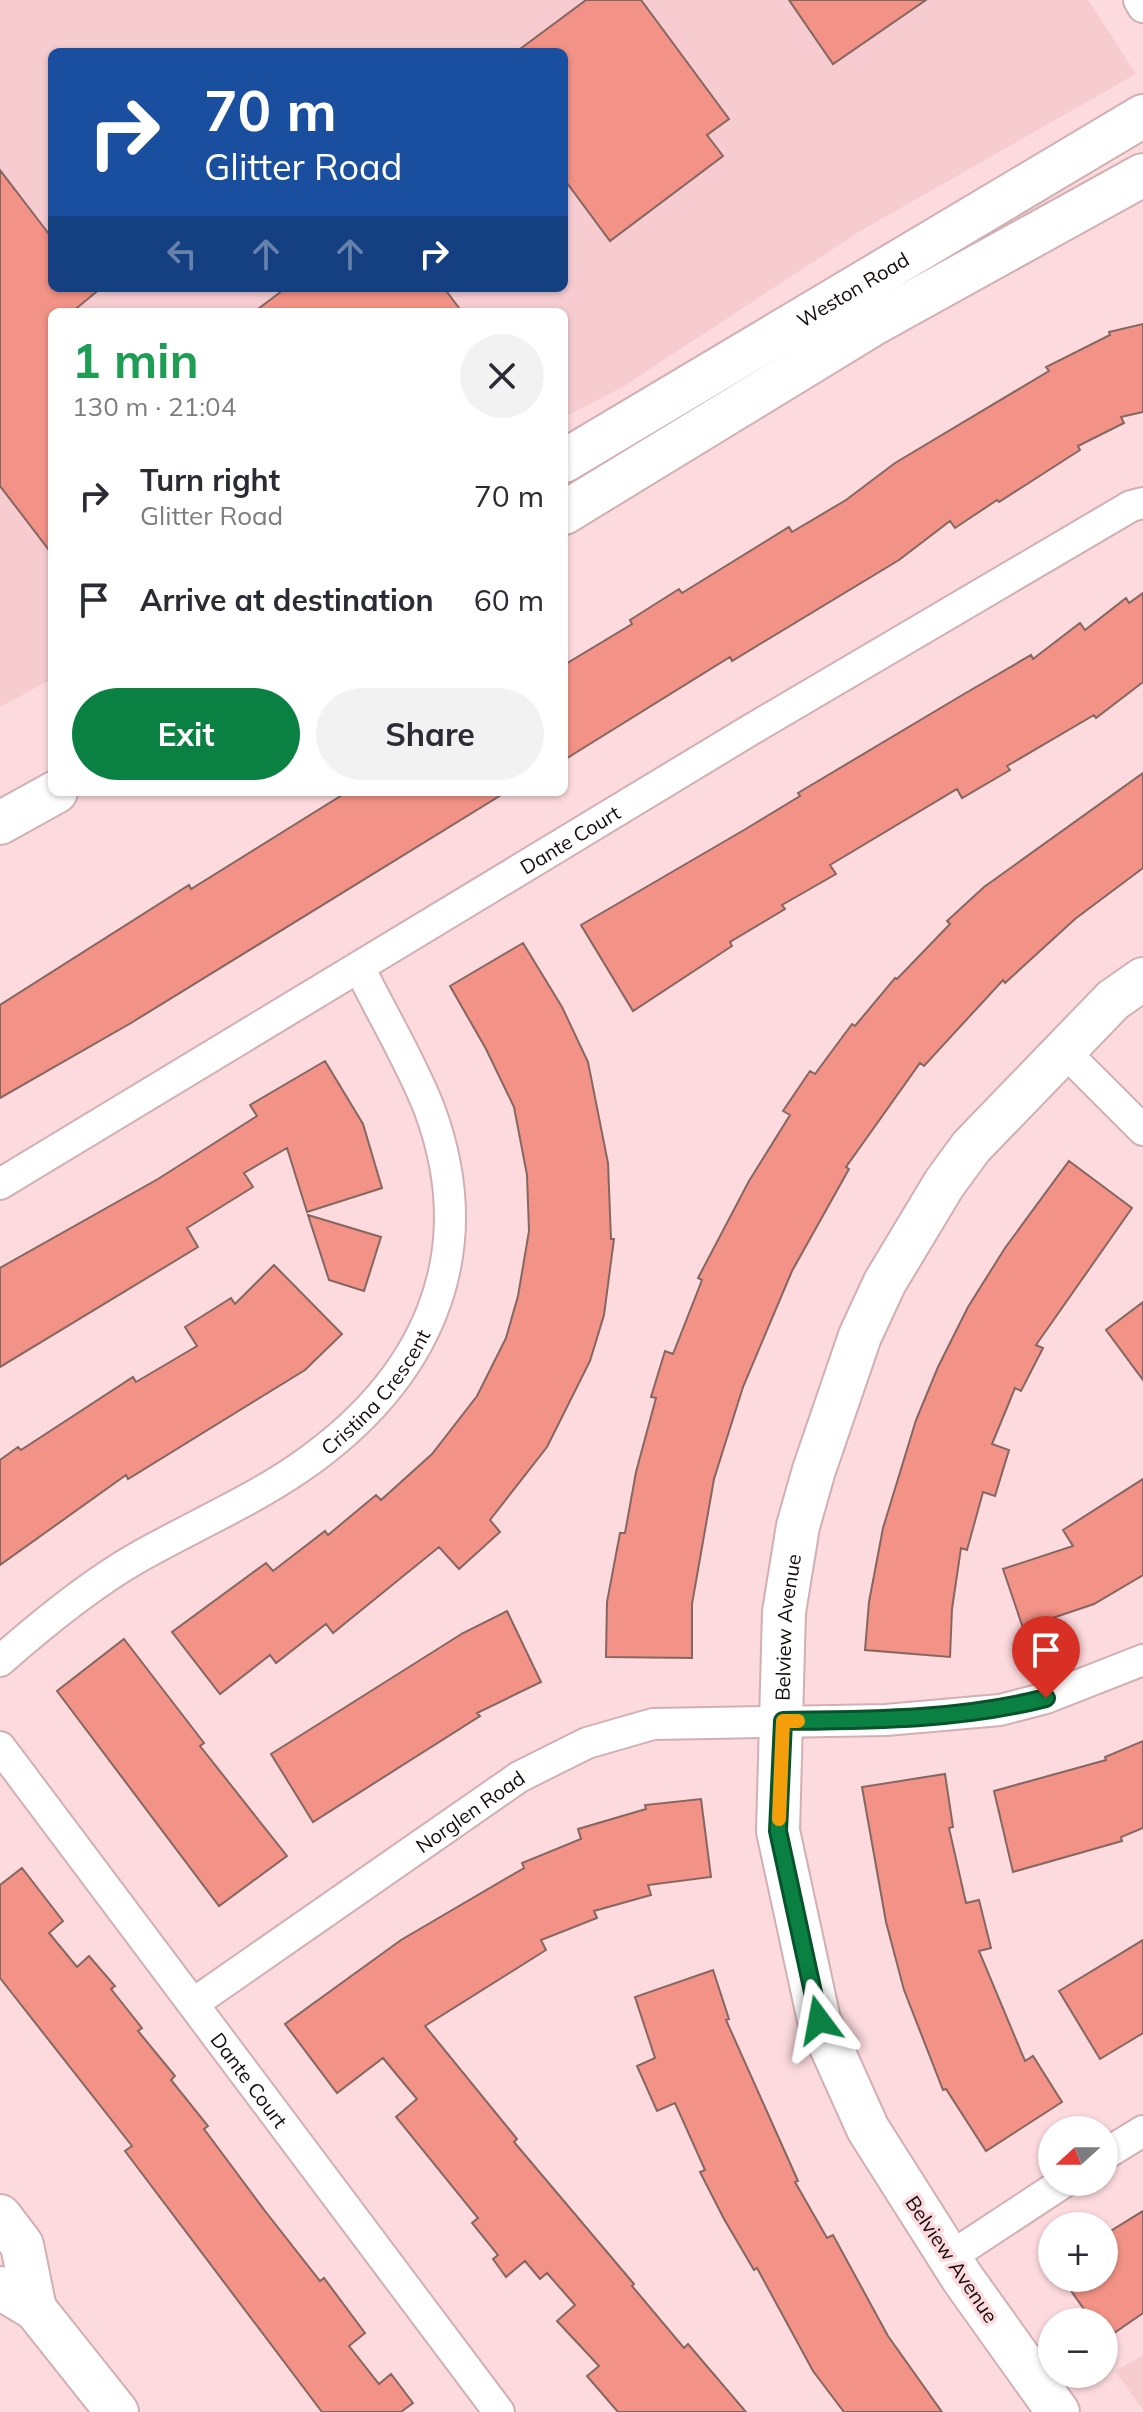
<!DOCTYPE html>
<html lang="en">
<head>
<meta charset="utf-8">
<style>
	:root { --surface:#fff; --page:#f2f2f3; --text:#2b2b33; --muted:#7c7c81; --accent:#0b8043 }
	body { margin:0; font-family:Mulish,sans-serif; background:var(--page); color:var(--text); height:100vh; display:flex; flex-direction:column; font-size:30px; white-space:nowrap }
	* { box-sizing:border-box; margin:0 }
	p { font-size:26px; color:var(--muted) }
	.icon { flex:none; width:44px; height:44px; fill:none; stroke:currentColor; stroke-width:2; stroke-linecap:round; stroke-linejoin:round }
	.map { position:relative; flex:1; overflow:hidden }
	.panel { position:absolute; left:48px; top:308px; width:520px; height:488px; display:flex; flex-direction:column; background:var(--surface); border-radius:12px; box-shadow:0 2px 6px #0004 }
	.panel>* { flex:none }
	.hud { position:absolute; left:48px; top:48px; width:520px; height:244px; border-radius:12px; box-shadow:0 2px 6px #0004; background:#1a4fa0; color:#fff; overflow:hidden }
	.needle { width:52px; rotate:249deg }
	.controls { position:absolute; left:1038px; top:2116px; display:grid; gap:16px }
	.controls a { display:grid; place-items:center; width:80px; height:80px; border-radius:50%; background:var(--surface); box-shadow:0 2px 6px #0004; font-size:40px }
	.pin { position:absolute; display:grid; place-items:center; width:68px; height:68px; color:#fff; margin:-82px -34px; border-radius:50% 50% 50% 0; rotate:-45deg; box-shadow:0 0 8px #0007 }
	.pin .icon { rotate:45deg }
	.me { position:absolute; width:88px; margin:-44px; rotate:347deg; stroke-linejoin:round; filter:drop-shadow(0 0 6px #0008) }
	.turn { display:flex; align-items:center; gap:28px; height:168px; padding:0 24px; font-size:36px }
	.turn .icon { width:104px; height:104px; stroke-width:2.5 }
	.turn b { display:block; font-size:56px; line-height:68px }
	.lanes { display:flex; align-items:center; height:76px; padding:0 24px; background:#0003; justify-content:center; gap:40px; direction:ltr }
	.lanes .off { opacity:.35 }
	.round { display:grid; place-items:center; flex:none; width:84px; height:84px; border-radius:42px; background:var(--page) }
	.overview { display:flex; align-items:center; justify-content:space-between; height:136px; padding:0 24px }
	h1 { font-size:48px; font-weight:700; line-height:60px; color:#1e9e55 }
	.cta { display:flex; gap:16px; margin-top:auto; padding:16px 24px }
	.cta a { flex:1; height:92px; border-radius:48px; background:var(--accent); color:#fff; font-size:32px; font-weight:700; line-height:92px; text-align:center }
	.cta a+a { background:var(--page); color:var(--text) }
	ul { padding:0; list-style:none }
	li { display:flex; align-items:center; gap:24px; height:104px; padding:0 24px }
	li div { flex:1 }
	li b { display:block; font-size:30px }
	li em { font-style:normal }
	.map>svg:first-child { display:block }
	.built { fill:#f6ccd1; fill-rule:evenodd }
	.building { fill:#f39286; stroke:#856762; stroke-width:2 }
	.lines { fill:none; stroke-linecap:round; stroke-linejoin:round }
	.street-casing { stroke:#d1afb3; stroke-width:34 }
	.secondary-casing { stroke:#d1afb3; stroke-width:46 }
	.street { stroke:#fff; stroke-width:30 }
	.secondary { stroke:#fff; stroke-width:42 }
	.route-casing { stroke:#07532c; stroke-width:20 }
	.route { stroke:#0b8043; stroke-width:14 }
	.slow { stroke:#f59e0b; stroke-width:14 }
	.labels { text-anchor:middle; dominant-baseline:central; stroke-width:7; stroke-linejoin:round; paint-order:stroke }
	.street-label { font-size:20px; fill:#160b0c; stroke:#fddade }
</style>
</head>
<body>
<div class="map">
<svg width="1143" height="2412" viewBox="0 0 1143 2412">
	<rect width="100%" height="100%" fill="#fddade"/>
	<path class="built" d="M0 0H1088L1136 74 862 230 621 388 564 417V312H52V679L0 707ZM52 52H564V288H52Z
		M1143 2355V2410L1115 2371Z"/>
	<path class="building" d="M586 0H641L729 119 707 135 723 156 610 241 564 179V52H516Z
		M789 0H926L833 64Z
		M0 170 52 238V288H101L72 312H52V554L0 486Z
		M286 288H444L462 312H254Z
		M1143 324V412L1121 417 1124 423 1078 446 1080 450 999 502 997 500 955 528 950 521 899 560 732 661 730 657 564 760V665L632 624 630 620 679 589 682 593 789 527 792 532 846 500 895 463 1049 371 1046 367 1110 335 1109 332Z
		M1143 593V682L1096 718 1094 715 1007 766 1010 770 962 798 957 789 830 865 836 874 782 905 785 909 730 942 732 946 633 1011 581 925 744 830 800 796 798 793 964 694 1031 655 1033 659 1080 623 1085 630 1126 598 1129 603Z
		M1143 773V868L1075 919 1005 983 1003 980 924 1066 920 1063 846 1167 849 1169 792 1271 743 1387 714 1479 692 1604V1658L606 1657 607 1602 620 1533H625L636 1472 656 1398 651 1397 665 1351 673 1354 702 1280 698 1278 749 1181 790 1115 783 1111 810 1071 815 1074 852 1024 855 1026 895 978 897 979 950 924 947 921 984 887Z
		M347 792H506L131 1023 0 1098V1005L189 885 191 889Z
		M523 943 562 1007 588 1062 608 1163 611 1239H614L604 1315 590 1361 547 1447 490 1520 500 1532 459 1569 439 1547 333 1633 326 1624 276 1663 270 1655 220 1694 172 1632 266 1563 273 1571 325 1531 328 1535 376 1495 381 1500 432 1454 477 1396 506 1338 518 1296 529 1231 527 1175 514 1107 486 1049 450 986Z
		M325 1061 363 1124 382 1188 307 1212 287 1148 244 1173 253 1187 187 1228 198 1247 0 1367V1268L158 1179 257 1116 250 1105Z
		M1069 1161 1132 1208 1036 1345 1043 1348 1021 1391 1015 1388 992 1444 1009 1450 995 1496 983 1492 967 1550 961 1548 952 1609 950 1657 865 1650 869 1602 883 1528 916 1420 938 1367 968 1307 1005 1248Z
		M308 1215 381 1237 364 1291 329 1280Z
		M274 1265 342 1334 305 1370 128 1479 126 1475 0 1565V1460L18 1447 21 1450 133 1377 136 1382 197 1346 185 1327 231 1298 235 1304Z
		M1143 1302V1380L1106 1330Z
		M1143 1479V1575L1094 1604 1023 1628 1003 1569 1073 1546 1063 1530Z
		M507 1611 541 1682 477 1713 480 1716 313 1822 271 1754 463 1633Z
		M124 1639 204 1743 200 1746 287 1856 219 1906 57 1691Z
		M1143 1741V1828L1121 1837 1122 1841 1013 1872 994 1791 1106 1760 1105 1757Z
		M945 1774 953 1827 949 1828 966 1903 979 1900 991 1948 979 1951 1025 2061 1033 2056 1062 2102 986 2151 946 2089 943 2090 904 1990 886 1922 862 1787Z
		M701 1799 711 1877 648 1885 651 1895 594 1911 597 1918 541 1940 546 1950 425 2026 517 2139 514 2142 634 2284 632 2286 684 2348 688 2344 746 2412H618L587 2376 599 2366 557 2321 575 2305 547 2273 540 2279 525 2261 506 2277 493 2259 498 2255 472 2223 478 2218 396 2117 417 2099 383 2058 337 2093 285 2024 401 1940 524 1868 522 1863 581 1839 578 1829 646 1809 645 1805Z
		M22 1868 63 1921 49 1933 77 1967 89 1956 115 1986 111 1989 142 2028 138 2031 175 2076 171 2080 208 2126 204 2129 265 2211 320 2281 324 2278 365 2333 349 2346 379 2384 391 2374 413 2403 401 2412H322L125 2151 132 2146 0 1978V1885Z
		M1143 1940V2033L1100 2059 1059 1991Z
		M713 1970 729 2019 726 2020 798 2181 795 2182 827 2238 833 2235 888 2336 942 2412H844L813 2371 757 2268 754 2270 724 2219 700 2172 705 2170 675 2103 657 2111 637 2066 655 2058 635 1997Z
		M1143 2211V2313L1104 2340V2322H1093L1062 2278H1104V2235Z"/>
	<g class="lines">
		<g class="street-casing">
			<g id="street">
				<path d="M1139 0 1143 7"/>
				<path d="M1063 1050 1143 1130"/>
				<path id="s1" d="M0 1184 752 729 1131 506 1143 503"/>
				<path id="s2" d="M0 1661C42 1624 87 1587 135 1559 189 1528 248 1503 299 1468 424 1382 485 1258 429 1108 410 1060 382 1014 359 967"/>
				<path id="s3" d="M0 1747 499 2412"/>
				<path id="s4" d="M194 2003 519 1777 587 1743 653 1724 886 1720 1000 1710 1046 1698 1143 1660"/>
				<path d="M1104 2155 1143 2131"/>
				<path d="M950 2257 1064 2182"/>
			</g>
		</g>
		<g class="secondary-casing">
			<g id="secondary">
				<path id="s5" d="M564 461 1143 116"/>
				<path d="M564 513 875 323 1143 175"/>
				<path d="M0 823 56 792"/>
				<path d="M0 2216 22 2245 35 2309"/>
				<path d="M0 2288 35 2309 117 2412"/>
				<path id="s6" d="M1058 2412 963 2279 868 2129 819 2020 778 1831 784 1612 798 1526 814 1470 860 1336 885 1282 944 1184 971 1147 1113 1000 1143 979"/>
			</g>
		</g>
		<use href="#street" class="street"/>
		<use href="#secondary" class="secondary"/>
	</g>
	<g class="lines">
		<g class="route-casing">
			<path id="route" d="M819 2020 778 1831 783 1721C871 1720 960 1720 1046 1698"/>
		</g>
		<use href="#route" class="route"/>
		<path class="slow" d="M779 1819 783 1721H798"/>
	</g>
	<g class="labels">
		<g class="street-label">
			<text stroke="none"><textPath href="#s5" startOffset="336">Weston Road</textPath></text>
			<text stroke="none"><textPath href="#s1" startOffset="666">Dante Court</textPath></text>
			<text stroke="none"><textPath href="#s2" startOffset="466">Cristina Crescent</textPath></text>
			<text stroke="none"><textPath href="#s6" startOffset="858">Belview Avenue</textPath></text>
			<text stroke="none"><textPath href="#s4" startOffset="336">Norglen Road</textPath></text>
			<text stroke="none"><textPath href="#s3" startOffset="416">Dante Court</textPath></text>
			<text transform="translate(952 2259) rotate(56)">Belview Avenue</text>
		</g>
	</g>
</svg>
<div class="controls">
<a><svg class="needle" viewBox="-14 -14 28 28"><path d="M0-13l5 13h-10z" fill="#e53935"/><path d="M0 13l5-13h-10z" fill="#7c7c81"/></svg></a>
<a>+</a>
<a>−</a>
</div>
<div class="pin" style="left:1046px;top:1698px;background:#d93025"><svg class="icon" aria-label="arrive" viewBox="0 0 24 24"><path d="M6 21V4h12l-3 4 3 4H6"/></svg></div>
<svg class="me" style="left:819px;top:2020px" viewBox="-20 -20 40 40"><path d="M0-17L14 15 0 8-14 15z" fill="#0b8043" stroke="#fff" stroke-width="4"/></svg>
<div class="hud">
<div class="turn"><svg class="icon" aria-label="right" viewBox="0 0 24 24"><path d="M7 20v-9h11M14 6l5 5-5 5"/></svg><div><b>70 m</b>Glitter Road</div></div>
<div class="lanes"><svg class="icon off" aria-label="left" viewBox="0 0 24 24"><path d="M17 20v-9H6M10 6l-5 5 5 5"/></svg><svg class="icon off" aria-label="ahead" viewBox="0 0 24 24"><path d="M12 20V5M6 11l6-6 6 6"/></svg><svg class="icon off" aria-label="ahead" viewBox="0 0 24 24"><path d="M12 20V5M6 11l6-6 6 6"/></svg><svg class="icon" aria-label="right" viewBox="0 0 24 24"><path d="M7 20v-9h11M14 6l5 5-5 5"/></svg></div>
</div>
<section class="panel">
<div class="overview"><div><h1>1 min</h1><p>130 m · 21:04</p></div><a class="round"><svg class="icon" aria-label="close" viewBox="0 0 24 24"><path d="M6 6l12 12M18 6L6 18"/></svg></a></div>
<ul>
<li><svg class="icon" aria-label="right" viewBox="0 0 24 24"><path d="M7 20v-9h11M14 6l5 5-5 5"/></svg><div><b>Turn right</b><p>Glitter Road</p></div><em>70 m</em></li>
<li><svg class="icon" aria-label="arrive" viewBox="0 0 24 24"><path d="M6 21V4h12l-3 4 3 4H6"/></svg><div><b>Arrive at destination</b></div><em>60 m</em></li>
</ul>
<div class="cta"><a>Exit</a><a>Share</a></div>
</section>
</div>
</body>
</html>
